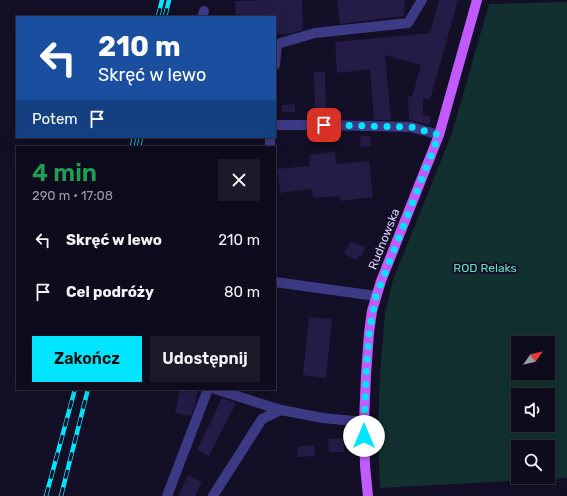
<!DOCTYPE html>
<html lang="pl">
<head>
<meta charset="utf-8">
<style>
	:root { --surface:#0e0b1c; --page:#1c1929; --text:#f1f3f6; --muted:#9b9ba3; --line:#2e2b3b; --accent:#00e5ff }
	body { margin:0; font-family:Rubik,sans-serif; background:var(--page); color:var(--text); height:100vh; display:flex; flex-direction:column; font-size:15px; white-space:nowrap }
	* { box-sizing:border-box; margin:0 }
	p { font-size:13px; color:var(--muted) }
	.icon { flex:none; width:22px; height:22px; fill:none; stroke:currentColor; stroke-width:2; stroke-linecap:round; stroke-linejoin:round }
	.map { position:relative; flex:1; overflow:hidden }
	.panel { position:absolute; left:16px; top:146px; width:260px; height:244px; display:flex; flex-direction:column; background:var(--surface); border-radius:0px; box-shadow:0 4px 16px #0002,0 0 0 1px var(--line) }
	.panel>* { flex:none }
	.top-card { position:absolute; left:16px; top:16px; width:260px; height:122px; border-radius:0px; box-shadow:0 4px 16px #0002,0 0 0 1px var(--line); background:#1a4fa0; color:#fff; overflow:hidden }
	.needle { width:26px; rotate:56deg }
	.controls { position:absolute; left:511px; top:336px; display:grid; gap:8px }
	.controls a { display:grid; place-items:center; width:44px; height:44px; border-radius:0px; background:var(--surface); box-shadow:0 4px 16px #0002,0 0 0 1px var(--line); font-size:20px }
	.pin { position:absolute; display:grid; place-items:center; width:34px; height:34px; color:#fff; margin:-17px; border-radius:8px; box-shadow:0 2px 6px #0006 }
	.me { position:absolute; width:44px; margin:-22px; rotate:0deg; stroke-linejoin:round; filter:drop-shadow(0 0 3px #0008) }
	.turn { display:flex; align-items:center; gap:14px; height:84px; padding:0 16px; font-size:18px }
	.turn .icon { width:52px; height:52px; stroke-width:2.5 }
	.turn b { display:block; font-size:28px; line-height:34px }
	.then { display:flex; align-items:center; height:38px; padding:0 16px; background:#0003; gap:8px; font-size:15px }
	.round { display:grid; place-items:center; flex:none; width:42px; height:42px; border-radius:0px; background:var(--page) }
	.summary { display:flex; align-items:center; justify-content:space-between; height:68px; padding:0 16px }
	h1 { font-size:24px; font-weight:600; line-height:30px; color:#1e9e55 }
	.primary-button { display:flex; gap:8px; margin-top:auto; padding:8px 16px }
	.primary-button a { flex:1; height:46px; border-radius:0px; background:var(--accent); color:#111; font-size:16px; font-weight:600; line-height:46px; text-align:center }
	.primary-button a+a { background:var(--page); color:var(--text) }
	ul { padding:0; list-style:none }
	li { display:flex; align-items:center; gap:12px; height:52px; padding:0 16px }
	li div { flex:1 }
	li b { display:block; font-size:15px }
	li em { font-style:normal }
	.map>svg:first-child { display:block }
	.green { fill:#12302f; fill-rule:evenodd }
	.building { fill:#241b47 }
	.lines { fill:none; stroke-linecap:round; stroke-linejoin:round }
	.minor { stroke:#3d3a85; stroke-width:10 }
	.major { stroke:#c25bff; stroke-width:10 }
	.rail-casing { stroke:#00e5ff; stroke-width:4.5 }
	.rail { stroke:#130f26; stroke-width:3; stroke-dasharray:9; stroke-linecap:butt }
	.route { stroke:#00e5ff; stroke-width:7; stroke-dasharray:0 12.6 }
	.labels { text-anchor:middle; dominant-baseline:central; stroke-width:4; stroke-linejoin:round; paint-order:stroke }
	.street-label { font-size:12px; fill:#d9d4ff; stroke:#130f26 }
	.park-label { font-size:12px; fill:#5fe0c0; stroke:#130f26 }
</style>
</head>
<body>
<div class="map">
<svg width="567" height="496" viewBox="0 0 567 496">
	<rect width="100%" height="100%" fill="#130f26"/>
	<path class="green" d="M567 2V478L380 488 378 428 380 373 385 313 393 280 452 133 489 4ZM518 343H548V373H518ZM518 395H548V425H518ZM518 447H548V477H518Z"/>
	<path class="building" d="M274 0H302L303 30 289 34H275V17H236L235 1Z
		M337 0H405L404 16 340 24Z
		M439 0H458L430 100 423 98V115L431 117 429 125 409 120 408 96 412 97 421 65 385 55 391 120H374L370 69 337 73 335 42 430 33Z
		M314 72H325L326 110 315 111Z
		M295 104V112H282V105Z
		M360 136H370L371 146 361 147Z
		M335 152 336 164 369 161 373 197 340 201V196L313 198 312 189 280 193 277 169 310 166 309 155Z
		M350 241 365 247 362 256 359 255 357 260 344 254Z
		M309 317 332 319 326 378 303 375Z
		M180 389H198L195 405 191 416 175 413Z
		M222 398 236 403 209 456 197 450Z
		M344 438V452H329L328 439Z
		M314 445 315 456 298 457 297 447Z
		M188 475 202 482 195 496H178Z"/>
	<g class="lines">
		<path class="minor" d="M202 17 204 11
			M275 65 277 44 315 33 408 23 422 0
			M275 125H324L411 127 439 135
			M270 137V147
			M275 282 376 296
			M215 389 281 410 323 418 364 422
			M167 496 208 389
			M213 496 262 419 281 410"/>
		<path class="major" d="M368 496 365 466 364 422 366 375 369 333 372 311 381 281 439 135 477 0"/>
		<g class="rail-casing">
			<path id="rail" d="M158 17 162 0
				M165 17 169 0
				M132 147 134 137
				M139 147 141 137
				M46 496 75 389
				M61 496 88 389"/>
		</g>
		<use href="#rail" class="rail"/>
	</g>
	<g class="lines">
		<path class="route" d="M324 125 411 127 439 135 376 296 369 333 366 375 364 436"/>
	</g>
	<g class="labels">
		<g class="street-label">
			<text transform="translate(384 239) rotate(-68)">Rudnowska</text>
		</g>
		<g class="park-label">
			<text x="485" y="268">ROD Relaks</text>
		</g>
	</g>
</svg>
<div class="controls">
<a><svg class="needle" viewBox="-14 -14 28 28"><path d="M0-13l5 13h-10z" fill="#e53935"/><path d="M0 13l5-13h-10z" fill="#9b9ba3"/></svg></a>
<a><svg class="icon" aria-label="sound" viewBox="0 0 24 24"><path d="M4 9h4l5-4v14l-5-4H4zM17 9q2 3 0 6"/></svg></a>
<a><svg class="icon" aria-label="search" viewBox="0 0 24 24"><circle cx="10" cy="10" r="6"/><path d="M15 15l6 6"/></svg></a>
</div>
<div class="pin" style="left:324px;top:125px;background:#d93025"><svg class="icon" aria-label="arrive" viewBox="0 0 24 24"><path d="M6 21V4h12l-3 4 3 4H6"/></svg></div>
<svg class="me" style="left:364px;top:436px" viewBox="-20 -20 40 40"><circle r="19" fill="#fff"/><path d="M0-13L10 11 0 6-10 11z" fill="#00e5ff"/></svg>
<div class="top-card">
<div class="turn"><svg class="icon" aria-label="left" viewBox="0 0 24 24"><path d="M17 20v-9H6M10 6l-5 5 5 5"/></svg><div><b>210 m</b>Skręć w lewo</div></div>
<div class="then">Potem<svg class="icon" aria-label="arrive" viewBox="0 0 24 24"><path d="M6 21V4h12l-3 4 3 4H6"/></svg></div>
</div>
<section class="panel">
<div class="summary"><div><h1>4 min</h1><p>290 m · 17:08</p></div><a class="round"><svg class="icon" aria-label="close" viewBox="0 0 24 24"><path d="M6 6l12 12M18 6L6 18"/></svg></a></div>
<ul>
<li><svg class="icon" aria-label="left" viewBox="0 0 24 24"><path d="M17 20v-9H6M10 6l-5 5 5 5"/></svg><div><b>Skręć w lewo</b></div><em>210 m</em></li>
<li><svg class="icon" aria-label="arrive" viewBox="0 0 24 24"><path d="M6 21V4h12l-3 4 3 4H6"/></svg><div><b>Cel podróży</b></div><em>80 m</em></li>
</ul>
<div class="primary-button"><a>Zakończ</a><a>Udostępnij</a></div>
</section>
</div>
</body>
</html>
